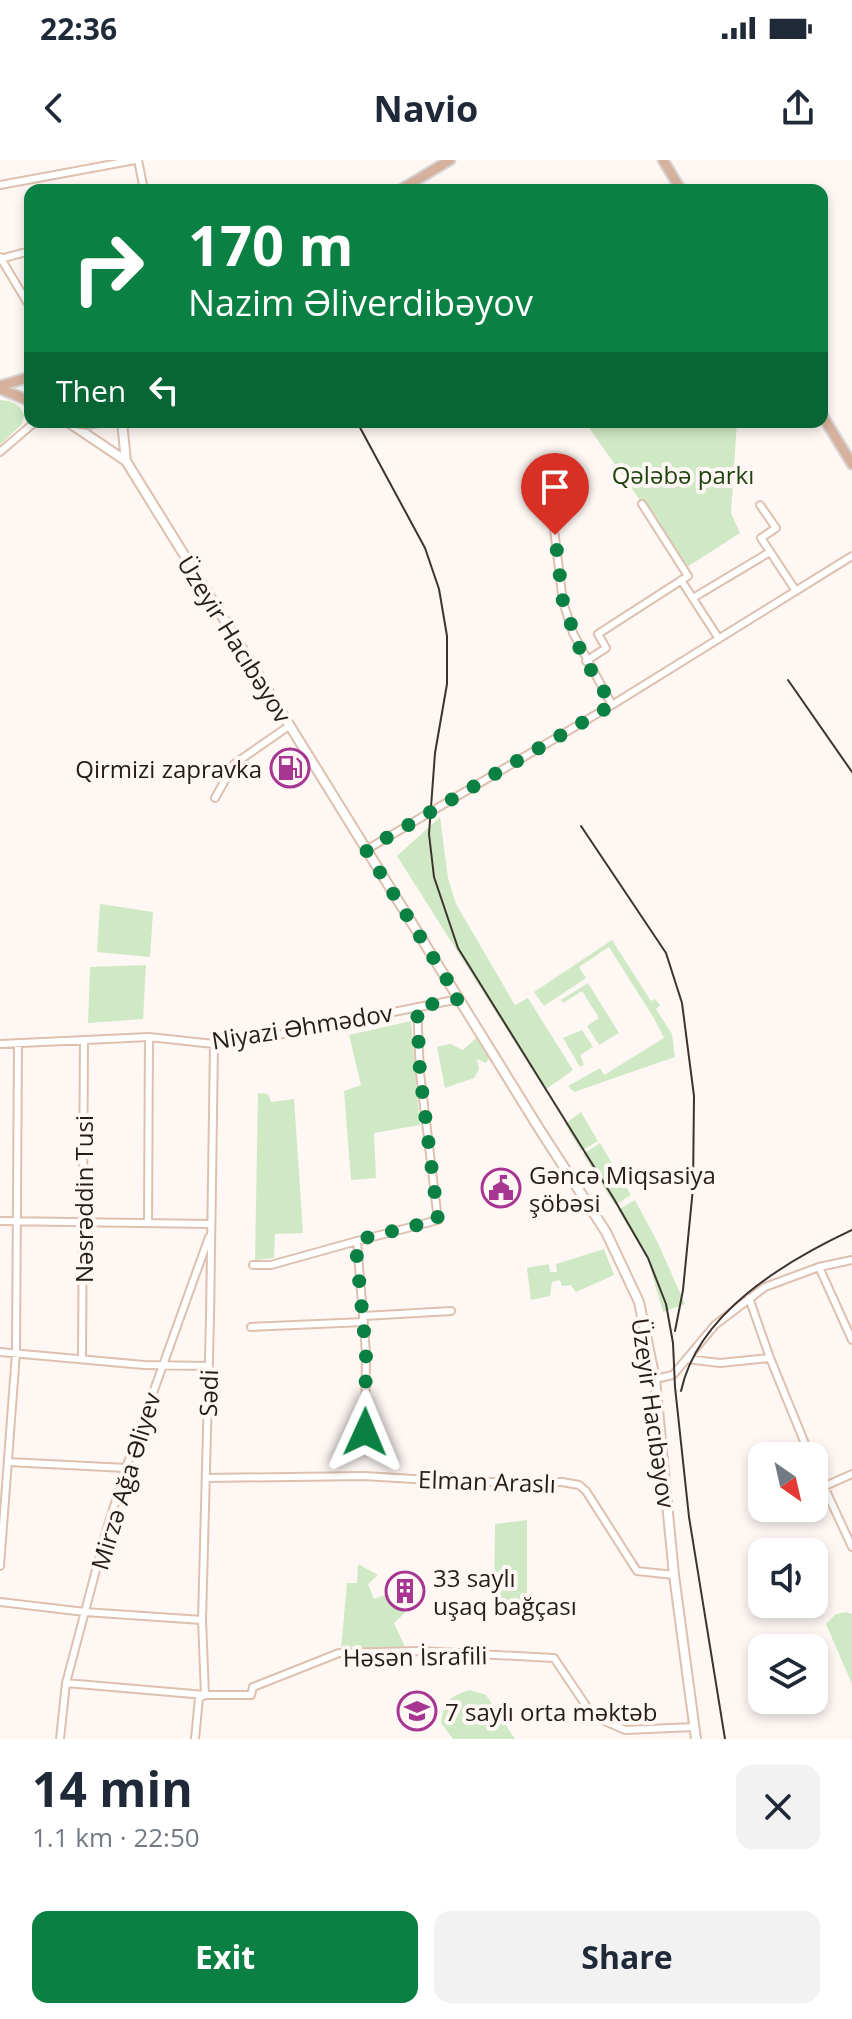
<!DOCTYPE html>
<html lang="en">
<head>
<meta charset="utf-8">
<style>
	:root { --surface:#fff; --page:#f2f2f3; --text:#1f2937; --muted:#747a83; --accent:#0b8043 }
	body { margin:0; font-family:"Open Sans",sans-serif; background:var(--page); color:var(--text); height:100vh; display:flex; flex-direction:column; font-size:30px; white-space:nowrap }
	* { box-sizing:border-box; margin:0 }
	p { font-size:26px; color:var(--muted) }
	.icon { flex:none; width:44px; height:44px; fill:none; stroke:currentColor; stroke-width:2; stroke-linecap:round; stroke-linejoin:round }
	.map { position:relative; height:1579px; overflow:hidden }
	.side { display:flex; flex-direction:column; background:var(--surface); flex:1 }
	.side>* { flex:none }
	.banner { position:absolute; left:24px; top:24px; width:804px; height:244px; border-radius:16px; box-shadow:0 4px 12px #0003; background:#0b8043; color:#fff; overflow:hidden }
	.needle { width:52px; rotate:146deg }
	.fabs { position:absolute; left:748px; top:1282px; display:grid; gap:16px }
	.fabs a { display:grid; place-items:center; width:80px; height:80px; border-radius:16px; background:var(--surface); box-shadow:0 4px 12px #0003; font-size:40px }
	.pin { position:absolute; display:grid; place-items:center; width:68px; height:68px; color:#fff; margin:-82px -34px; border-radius:50% 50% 50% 0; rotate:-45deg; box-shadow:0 0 8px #0007 }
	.pin .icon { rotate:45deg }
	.me { position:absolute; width:88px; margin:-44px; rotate:1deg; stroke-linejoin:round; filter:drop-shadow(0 0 6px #0008) }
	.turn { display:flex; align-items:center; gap:28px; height:168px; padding:0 32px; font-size:36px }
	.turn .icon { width:104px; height:104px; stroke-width:2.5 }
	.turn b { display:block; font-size:56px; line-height:68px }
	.then { display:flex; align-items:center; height:76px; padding:0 32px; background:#0003; gap:16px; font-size:30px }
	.round { display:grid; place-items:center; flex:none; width:84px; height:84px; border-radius:16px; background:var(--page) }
	.summary { display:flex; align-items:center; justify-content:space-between; height:136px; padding:0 32px }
	h1 { font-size:48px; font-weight:700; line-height:60px }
	.action { display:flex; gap:16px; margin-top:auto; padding:16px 32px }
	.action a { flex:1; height:92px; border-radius:16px; background:var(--accent); color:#fff; font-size:32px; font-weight:700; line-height:92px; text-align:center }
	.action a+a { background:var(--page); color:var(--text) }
	.status { display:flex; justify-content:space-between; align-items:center; height:56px; padding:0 40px; background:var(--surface); direction:ltr }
	.status svg { height:22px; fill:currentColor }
	header { display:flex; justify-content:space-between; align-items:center; height:104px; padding:0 32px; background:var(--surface); font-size:36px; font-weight:700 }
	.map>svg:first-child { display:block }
	.green { fill:#cfe9c5 }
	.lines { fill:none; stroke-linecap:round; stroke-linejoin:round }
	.minor-casing { stroke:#dec0b0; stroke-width:10 }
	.secondary-casing { stroke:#dec0b0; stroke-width:12 }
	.primary-casing { stroke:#d8d6d5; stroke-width:13 }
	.minor { stroke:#fff; stroke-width:6 }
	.secondary { stroke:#fff; stroke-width:8 }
	.primary { stroke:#d6b19d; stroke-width:9 }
	.rail { stroke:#3e332e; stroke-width:2 }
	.route { stroke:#0b8043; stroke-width:14; stroke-dasharray:0 25.2 }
	.labels { text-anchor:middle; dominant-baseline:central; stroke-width:8; stroke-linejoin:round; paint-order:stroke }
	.park-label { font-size:24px; fill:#1f430f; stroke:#fef7f4 }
	.street-label { font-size:24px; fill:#271c16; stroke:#fef7f4 }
	.poi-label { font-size:24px; fill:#271c16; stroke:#fef7f4; text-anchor:start }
</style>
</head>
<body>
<div class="status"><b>22:36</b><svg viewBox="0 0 49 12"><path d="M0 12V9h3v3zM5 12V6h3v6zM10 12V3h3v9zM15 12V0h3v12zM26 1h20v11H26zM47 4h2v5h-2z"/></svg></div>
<header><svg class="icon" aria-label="back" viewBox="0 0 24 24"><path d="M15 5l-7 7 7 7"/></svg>Navio<svg class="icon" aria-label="share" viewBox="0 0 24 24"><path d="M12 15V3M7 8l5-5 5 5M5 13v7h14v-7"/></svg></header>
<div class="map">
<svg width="852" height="1579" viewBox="0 0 852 1579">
	<rect width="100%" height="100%" fill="#fef7f4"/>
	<path class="green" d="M0 240C12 241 19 243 24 255L21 265 0 285Z
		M585 262H737L731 353 740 373 687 407Z
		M440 657 448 718 456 744 515 845 528 838 573 910 545 930 397 696Z
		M100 744 153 752 150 797 97 792Z
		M612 780 651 841 655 839 660 845 656 849 672 874 675 897 574 932 568 926 600 908 604 915 664 878 655 860 609 787 579 807 586 818 544 846 534 832Z
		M146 805 143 859 88 863 90 807Z
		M588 823 619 873 599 885 587 866 599 858 582 831 563 843 561 840Z
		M411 861 420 965 374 973 376 1018 351 1020 344 931 361 925 349 875Z
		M582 870 593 887 580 895 584 905 580 907 563 878Z
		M476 878 489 898 486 903 477 899 479 910 474 918 445 928 437 887 450 884 463 890Z
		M258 933 268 934 271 942 294 939 303 1073 275 1074 274 1098 255 1100Z
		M581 952 598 981 581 991 565 964Z
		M600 983 631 1035 615 1045 583 994Z
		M635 1040 657 1081 685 1144 663 1152 647 1097 618 1050Z
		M604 1089 614 1115 576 1132 571 1125 562 1126 560 1120 552 1122 550 1136 531 1140 527 1108 549 1104 550 1112H557L556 1104Z
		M527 1360V1447L494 1446 495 1364Z
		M358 1404 378 1415 368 1424 374 1439 387 1434 406 1452 394 1463 406 1489H341L347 1423H357Z
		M846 1452 852 1454V1524L826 1464 836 1454Z
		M470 1530 486 1535 515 1579H453L441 1563C444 1541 450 1536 470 1530Z"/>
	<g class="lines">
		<g class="minor-casing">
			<path id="minor" d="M138 0 144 30
				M0 25 135 0
				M0 97 30 147
				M0 99 30 91
				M0 292 35 262
				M541 339 553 361 563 442 573 473 612 545
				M760 345 776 368 761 378 796 431
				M681 420 719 479
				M693 438 770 392
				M586 501 606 488 598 474 688 416 642 344
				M215 638 234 604 289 566
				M366 690 612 545 852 396
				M0 884 149 877 214 884 283 874 459 839
				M0 1061 211 1064
				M148 1063 149 877
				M253 1105H271L357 1081
				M819 1107 852 1180
				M749 1138 770 1198 810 1296
				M364 1156 451 1151
				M251 1167 364 1162
				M0 1192 144 1205 209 1206
				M82 1199 84 880
				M686 1199 720 1203 770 1198
				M655 1219 673 1215 715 1165 765 1127 819 1107 852 1100
				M365 1272 366 1193 357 1081 438 1060 420 913 417 847
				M8 1302 126 1308
				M814 1305 852 1387
				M206 1318 364 1316 463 1322H562L579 1325 586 1331 637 1411 674 1415
				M823 1327 852 1314
				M0 1406 16 1193 18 883
				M0 1442 85 1452 202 1460
				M66 1523 205 1535H251L253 1527 339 1493 420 1491 554 1498 593 1556 625 1570 694 1567
				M60 1579 66 1523 106 1372 126 1308 209 1077
				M195 1579 199 1538 205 1535 202 1460 210 1159 214 884"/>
		</g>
		<g class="secondary-casing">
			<path id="secondary" d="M71 264 126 301 122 262
				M126 301 540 970 606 1072 639 1142 655 1219 674 1415 696 1579"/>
		</g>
		<g class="primary-casing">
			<path id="primary" d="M663 0 681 30
				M400 30 450 0
				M0 226 30 217
				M0 229 30 241
				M822 255 852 304
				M67 262 85 265 97 262"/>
		</g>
		<use href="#minor" class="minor"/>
		<use href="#secondary" class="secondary"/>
		<use href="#primary" class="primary"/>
		<path class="rail" d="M357 262 425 388 439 429 447 476V524L435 593 429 674 434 717 458 788 614 1039 648 1098 666 1144 673 1183 675 1227 689 1357 725 1579
			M788 520 852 612
			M581 666 666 793 682 843 694 936 693 1028 683 1130 675 1171
			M681 1231C698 1153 784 1102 852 1070"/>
	</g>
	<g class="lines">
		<path class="route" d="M365 1272 366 1193 356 1087 361 1079 438 1060 420 913 417 847 459 839 366 690 612 545 582 495 563 442 555 375"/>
	</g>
	<defs>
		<g id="fuel-ring" transform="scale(2)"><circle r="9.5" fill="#fef7f4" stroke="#a73692" stroke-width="1.5"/><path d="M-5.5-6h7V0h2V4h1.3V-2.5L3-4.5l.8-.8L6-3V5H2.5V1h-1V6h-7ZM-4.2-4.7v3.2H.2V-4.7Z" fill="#a73692"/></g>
		<g id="civic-ring" transform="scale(2)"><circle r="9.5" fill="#fef7f4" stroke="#a73692" stroke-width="1.5"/><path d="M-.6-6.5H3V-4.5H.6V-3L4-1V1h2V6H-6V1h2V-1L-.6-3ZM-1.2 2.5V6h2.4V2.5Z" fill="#a73692"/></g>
		<g id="building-ring" transform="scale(2)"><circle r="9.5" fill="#fef7f4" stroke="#a73692" stroke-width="1.5"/><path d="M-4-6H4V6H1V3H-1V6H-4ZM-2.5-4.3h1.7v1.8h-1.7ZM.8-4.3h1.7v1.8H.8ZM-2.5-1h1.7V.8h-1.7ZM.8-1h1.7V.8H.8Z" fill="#a73692"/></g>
		<g id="school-ring" transform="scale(2)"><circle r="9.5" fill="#fef7f4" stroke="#a73692" stroke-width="1.5"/><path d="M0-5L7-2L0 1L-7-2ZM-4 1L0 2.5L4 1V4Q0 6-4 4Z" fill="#a73692"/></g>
	</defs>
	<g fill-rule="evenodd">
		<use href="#fuel-ring" x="290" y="608"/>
		<use href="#civic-ring" x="501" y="1028"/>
		<use href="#building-ring" x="405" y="1431"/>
		<use href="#school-ring" x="417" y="1551"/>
	</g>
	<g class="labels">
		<g class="park-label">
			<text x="683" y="314">Qələbə parkı</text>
		</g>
		<g class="street-label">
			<text transform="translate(235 479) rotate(58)">Üzeyir Hacıbəyov</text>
			<text transform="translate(302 866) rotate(-9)">Niyazi Əhmədov</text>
			<text transform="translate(83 1039) rotate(-90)">Nəsrəddin Tusi</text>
			<text transform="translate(208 1233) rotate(-88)">Sədi</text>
			<text transform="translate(654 1253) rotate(82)">Üzeyir Hacıbəyov</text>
			<text transform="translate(125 1321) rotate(-73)">Mirzə Ağa Əliyev</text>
			<text transform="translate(487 1321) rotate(2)">Elman Araslı</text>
			<text transform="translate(415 1496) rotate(-1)">Həsən İsrafili</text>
		</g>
		<g class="poi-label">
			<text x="262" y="608" text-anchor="end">Qirmizi zapravka</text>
			<text x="529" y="1014">Gəncə Miqsasiya<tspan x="529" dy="28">şöbəsi</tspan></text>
			<text x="433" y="1417">33 saylı<tspan x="433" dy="28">uşaq bağçası</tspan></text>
			<text x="445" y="1551">7 saylı orta məktəb</text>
		</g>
	</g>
</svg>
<div class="fabs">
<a><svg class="needle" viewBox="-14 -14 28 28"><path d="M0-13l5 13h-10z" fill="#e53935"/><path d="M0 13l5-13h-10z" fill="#747a83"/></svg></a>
<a><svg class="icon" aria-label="sound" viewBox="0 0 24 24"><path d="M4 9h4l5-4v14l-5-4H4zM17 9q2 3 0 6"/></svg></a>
<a><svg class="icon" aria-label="layers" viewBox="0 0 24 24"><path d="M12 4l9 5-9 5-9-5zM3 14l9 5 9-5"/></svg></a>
</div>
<div class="pin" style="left:555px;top:375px;background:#d93025"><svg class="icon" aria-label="arrive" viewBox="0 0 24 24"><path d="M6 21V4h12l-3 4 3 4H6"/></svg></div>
<svg class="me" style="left:365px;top:1272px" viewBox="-20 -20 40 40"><path d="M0-17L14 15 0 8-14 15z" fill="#0b8043" stroke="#fff" stroke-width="4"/></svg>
<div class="banner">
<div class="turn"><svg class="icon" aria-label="right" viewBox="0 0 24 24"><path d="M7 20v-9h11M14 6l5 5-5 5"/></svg><div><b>170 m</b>Nazim Əliverdibəyov</div></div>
<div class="then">Then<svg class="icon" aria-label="left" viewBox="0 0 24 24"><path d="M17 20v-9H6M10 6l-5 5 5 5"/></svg></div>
</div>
</div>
<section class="side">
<div class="summary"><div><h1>14 min</h1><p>1.1 km · 22:50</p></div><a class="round"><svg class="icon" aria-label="close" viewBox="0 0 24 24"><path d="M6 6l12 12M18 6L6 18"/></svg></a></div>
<div class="action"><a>Exit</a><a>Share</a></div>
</section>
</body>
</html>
